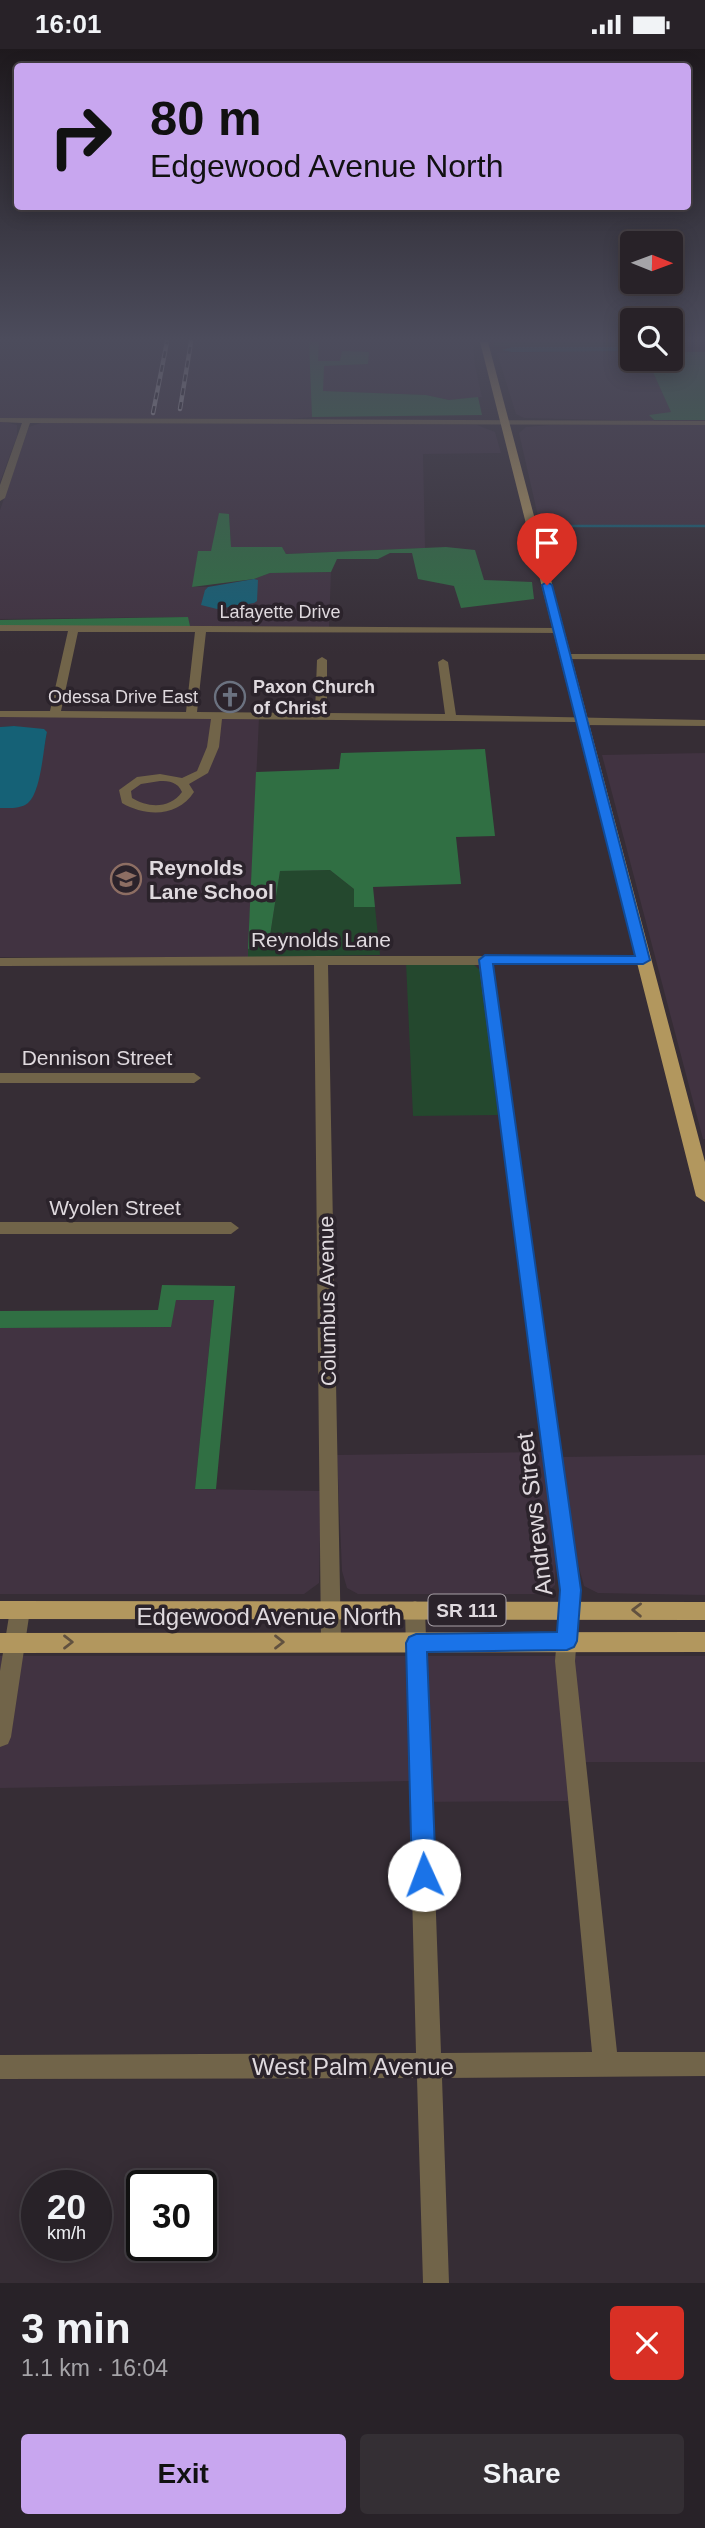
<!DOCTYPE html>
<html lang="en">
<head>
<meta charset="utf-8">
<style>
	:root { --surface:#282228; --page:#342f34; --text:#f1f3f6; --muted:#a5a4a8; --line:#443f45; --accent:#c8a6ef }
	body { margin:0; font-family:Helvetica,sans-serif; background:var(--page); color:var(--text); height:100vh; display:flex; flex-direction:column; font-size:26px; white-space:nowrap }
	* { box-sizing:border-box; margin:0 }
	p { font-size:23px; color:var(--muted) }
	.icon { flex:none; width:38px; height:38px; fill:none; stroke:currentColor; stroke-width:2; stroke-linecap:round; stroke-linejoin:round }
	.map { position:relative; height:2234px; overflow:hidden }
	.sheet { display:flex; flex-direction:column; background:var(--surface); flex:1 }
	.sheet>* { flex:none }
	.banner { position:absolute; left:14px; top:14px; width:677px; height:147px; border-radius:7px; box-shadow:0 4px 18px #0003,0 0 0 2px var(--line); background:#c8a6ef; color:#111; overflow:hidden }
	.needle { width:46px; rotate:91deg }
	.controls { position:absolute; left:620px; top:182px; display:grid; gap:14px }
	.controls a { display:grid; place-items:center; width:63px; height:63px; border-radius:7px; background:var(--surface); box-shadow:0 4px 18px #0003,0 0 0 2px var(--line); font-size:35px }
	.speed { position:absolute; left:21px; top:2121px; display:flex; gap:14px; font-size:35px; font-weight:700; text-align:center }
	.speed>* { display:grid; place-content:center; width:91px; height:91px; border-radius:50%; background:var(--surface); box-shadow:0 4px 18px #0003,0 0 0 2px var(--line); line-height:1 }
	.speed small { font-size:18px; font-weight:400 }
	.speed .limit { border:4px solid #111; border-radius:10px; background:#fff; color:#111 }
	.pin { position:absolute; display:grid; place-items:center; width:60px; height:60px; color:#fff; margin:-72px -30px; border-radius:50% 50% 50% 0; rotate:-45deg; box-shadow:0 0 7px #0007 }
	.pin .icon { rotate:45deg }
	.me { position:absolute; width:77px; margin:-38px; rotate:358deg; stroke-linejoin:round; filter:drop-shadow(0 0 5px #0008) }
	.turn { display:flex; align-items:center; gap:24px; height:147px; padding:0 21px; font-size:32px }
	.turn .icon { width:91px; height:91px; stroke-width:2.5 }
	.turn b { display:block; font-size:49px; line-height:60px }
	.round { display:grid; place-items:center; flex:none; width:74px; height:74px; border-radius:7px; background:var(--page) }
	.summary { display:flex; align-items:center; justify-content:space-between; height:119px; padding:0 21px }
	h1 { font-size:42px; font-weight:800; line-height:52px }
	.button { display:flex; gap:14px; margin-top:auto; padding:14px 21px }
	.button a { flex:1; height:80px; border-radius:7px; background:var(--accent); color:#111; font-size:28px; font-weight:800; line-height:80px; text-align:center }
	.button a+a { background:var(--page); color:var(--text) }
	.status { display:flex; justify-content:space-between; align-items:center; height:49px; padding:0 35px; background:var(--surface); direction:ltr }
	.status svg { height:19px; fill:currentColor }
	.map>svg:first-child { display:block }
	.built { fill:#413341 }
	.green { fill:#24482e }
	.forest { fill:#306f43 }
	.water { fill:#156176 }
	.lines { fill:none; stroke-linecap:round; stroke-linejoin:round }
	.stream { stroke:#156176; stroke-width:2.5 }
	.minor { fill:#716449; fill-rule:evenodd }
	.major { fill:#b2975e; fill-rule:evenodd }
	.rail-casing { stroke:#b8b1b7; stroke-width:4.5 }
	.rail { stroke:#2b232b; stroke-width:2.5; stroke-dasharray:7; stroke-linecap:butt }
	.oneway { stroke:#61513f }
	.route { fill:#1a73e8; stroke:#114b97; stroke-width:2 }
	.labels { text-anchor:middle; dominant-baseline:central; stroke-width:7; stroke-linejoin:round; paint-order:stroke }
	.far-street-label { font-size:18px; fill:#dfd9de; stroke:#2b232b }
	.far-poi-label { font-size:18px; font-weight:bold; fill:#dfd9de; stroke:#2b232b; text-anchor:start }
	.shield { fill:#2b232b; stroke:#a9a2a8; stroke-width:2 }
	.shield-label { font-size:19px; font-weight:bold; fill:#dfd9de }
	.poi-label { font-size:21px; font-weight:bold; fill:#dfd9de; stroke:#2b232b; text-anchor:start }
	.street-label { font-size:21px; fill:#dfd9de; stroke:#2b232b }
	.near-street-label { font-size:24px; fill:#dfd9de; stroke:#2b232b }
</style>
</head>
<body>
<div class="status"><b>16:01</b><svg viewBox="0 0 49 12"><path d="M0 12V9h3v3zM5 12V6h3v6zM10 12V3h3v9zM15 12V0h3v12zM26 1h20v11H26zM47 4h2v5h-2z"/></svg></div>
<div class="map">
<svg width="705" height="2234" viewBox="0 0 705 2234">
	<rect width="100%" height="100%" fill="#362d35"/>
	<path class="built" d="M0 293H309L312 368 289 370 0 369Z
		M319 293H473L475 317 482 348 449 351 426 346 322 342 323 317 368 315 369 303 343 302 340 312H318Z
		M632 302V310H647L671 363 650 367 654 372 524 369 516 365 497 304Z
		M0 372 17 376V387L0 433Z
		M41 374 477 376 495 383 501 404 423 405 425 499 286 505 281 498H231L229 465 211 502 198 503 193 538H208L205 541 258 532 254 530 270 524 331 523 329 578 190 577 187 568 0 570V461L29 378Z
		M550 376H705V476H540L519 384 526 378Z
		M0 667 259 669 248 908H0V759H12L36 740 47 683 14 677 0 678Z
		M705 704V1090H703L602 706Z
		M214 1250 195 1440 321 1442 319 1534 304 1545H0V1279L170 1278 176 1251Z
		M544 1403 556 1508 555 1536 545 1545H358L347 1539 342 1522 337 1406Z
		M705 1406V1546L598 1544 584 1537 573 1496 560 1408Z
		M0 1607H705V1713H567L569 1752 411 1753 410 1732 0 1739Z"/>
	<path class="green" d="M494 293H632V297H494Z
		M330 821 354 840V858H375L380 906 248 908V900L269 893 280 822Z
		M406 913H471L481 922 498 1066 413 1067Z"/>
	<path class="forest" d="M309 293H319L318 312H340L342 302 369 303 368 315 324 317 323 342 426 346 449 351 478 348 482 366 312 368Z
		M670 303H705V371H654L649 366 671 363 647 310H670Z
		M219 464 229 465 231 498H282L286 505 446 498 475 501 484 531 532 533 534 550 461 559 454 537 418 530 412 504H390L378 510H337L331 523 270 524 254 530 192 538 198 502H211Z
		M188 568 190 577 0 578V571Z
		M485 700 495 787 456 788 461 835 373 838 375 858H354V840L330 821 280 822 269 893 248 900 256 723 339 720 341 704Z
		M162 1236 235 1237 216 1440H195L214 1251H176L171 1278 0 1279V1262L158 1261Z"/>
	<path class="water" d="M512 298H631L632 302 512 303 502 301Z
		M254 530 258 531 257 552 254 554 217 560 201 556 205 541 208 538Z
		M14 677 44 680 47 683C43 701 41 743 28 754 21 760 8 759 0 759V678Z"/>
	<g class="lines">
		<path class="stream" d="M552 477H705"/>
		<path class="minor" d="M0 369 705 372V376L30 374 5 449 0 452V436L22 374 0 373Z
			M0 576 559 579 563 580V584L206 583 197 663 315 664 317 611 322 608 327 611V664L445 665 438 613 443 610 448 613 456 666 705 671V677L583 676 578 673 222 670 219 698 208 724 189 735 194 743C178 768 146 768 122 754L119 741 137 728 160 725 182 729 197 722 207 698 211 670 0 668V662H50L68 582H0ZM78 583H195L186 663 61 662ZM160 732C169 732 178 733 182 743 170 760 148 759 132 749L131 742 141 735Z
			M566 605H705V611L562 610V606Z
			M321 907H643L650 911 643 915 492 916 581 1540 575 1612 617 2003H705V2027L442 2029 449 2234H423L417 2029 0 2030V2006L416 2004 405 1561 408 1555 415 1552 422 1555 425 1561 441 2004 592 2003 555 1612 561 1540 479 916H328L341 1594 338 1600 331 1603 324 1600 321 1594 314 916 0 917V909Z
			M0 1024H194L201 1029 194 1034H0Z
			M0 1173H231L239 1179 231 1185H0Z
			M20 1552 27 1555 30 1561 11 1688 8 1695 0 1698V1622L10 1561 13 1555Z"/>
		<path class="major" d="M480 293H488L705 1113V1153L696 1147Z
			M0 1552 705 1553V1571L0 1570Z
			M705 1583V1603L0 1604V1584Z"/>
		<g class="rail-casing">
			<path id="rail" d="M180 360 191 293
				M153 364 167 293"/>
		</g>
		<use href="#rail" class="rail"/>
	</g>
	<defs><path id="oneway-chevron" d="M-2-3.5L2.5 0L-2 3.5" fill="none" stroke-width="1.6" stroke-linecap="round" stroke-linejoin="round" transform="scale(1.75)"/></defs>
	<g class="oneway">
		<use href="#oneway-chevron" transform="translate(637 1561) rotate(-179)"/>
		<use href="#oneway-chevron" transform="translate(68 1593)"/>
		<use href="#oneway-chevron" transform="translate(279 1593)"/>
	</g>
	<linearGradient id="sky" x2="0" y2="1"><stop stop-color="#1e191d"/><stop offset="0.48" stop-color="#4c4c5c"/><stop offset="1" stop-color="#4c4c5c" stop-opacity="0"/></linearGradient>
	<rect width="705" height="605" fill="url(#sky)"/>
	<path class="route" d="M547 533 552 536 650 911 643 915H493L581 1541 577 1592 574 1598 567 1601 427 1603 436 1826 432 1834 424 1837 416 1834 412 1826 406 1594 409 1588 416 1585 557 1583 560 1541 479 911 485 906 635 907 542 536Z"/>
	<defs>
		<g id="church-ring" transform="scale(1.575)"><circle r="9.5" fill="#2b232b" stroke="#6b7280" stroke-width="1.5"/><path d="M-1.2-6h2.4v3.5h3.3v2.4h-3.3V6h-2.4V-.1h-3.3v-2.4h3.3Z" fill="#6b7280"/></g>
		<g id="school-ring" transform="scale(1.575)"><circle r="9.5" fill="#2b232b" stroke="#8d6e63" stroke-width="1.5"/><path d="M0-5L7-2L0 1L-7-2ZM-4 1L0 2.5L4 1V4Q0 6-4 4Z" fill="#8d6e63"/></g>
	</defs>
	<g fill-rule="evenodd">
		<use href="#church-ring" x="230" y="648"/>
		<use href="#school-ring" x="126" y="830"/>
	</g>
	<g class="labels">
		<g class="far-street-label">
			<text x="280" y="563">Lafayette Drive</text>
			<text x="123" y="648">Odessa Drive East</text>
		</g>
		<g class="far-poi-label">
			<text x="253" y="638">Paxon Church<tspan x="253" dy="21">of Christ</tspan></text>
		</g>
		<rect class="shield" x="428.5" y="1545.5" width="77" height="31" rx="5"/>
		<g class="shield-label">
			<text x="467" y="1561">SR 111</text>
		</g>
		<g class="poi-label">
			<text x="149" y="818">Reynolds<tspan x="149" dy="24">Lane School</tspan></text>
		</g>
		<g class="street-label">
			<text x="321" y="890">Reynolds Lane</text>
			<text x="97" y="1008">Dennison Street</text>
			<text x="115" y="1158">Wyolen Street</text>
			<text transform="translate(327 1252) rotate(-91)">Columbus Avenue</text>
		</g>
		<g class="near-street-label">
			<text transform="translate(534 1465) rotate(-97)">Andrews Street</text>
			<text x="269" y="1567">Edgewood Avenue North</text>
			<text x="353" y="2017">West Palm Avenue</text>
		</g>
	</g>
</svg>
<div class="controls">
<a><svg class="needle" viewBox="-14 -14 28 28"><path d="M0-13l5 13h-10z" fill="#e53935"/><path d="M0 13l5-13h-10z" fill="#a5a4a8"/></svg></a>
<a><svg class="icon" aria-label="search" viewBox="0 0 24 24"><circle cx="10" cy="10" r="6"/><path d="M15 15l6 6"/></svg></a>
</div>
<div class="speed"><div>20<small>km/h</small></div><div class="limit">30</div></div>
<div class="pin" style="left:547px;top:536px;background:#d93025"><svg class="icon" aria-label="arrive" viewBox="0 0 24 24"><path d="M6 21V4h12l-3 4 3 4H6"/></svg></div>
<svg class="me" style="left:424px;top:1826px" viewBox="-20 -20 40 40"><circle r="19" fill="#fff"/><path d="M0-13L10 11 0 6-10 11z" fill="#1a73e8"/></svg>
<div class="banner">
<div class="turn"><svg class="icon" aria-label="right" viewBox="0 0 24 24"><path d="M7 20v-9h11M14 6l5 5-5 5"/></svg><div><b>80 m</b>Edgewood Avenue North</div></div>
</div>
</div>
<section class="sheet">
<div class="summary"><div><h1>3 min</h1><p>1.1 km · 16:04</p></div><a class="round" style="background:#d93025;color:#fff"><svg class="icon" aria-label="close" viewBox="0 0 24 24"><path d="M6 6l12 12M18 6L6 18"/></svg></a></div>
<div class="button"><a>Exit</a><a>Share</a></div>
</section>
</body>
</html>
